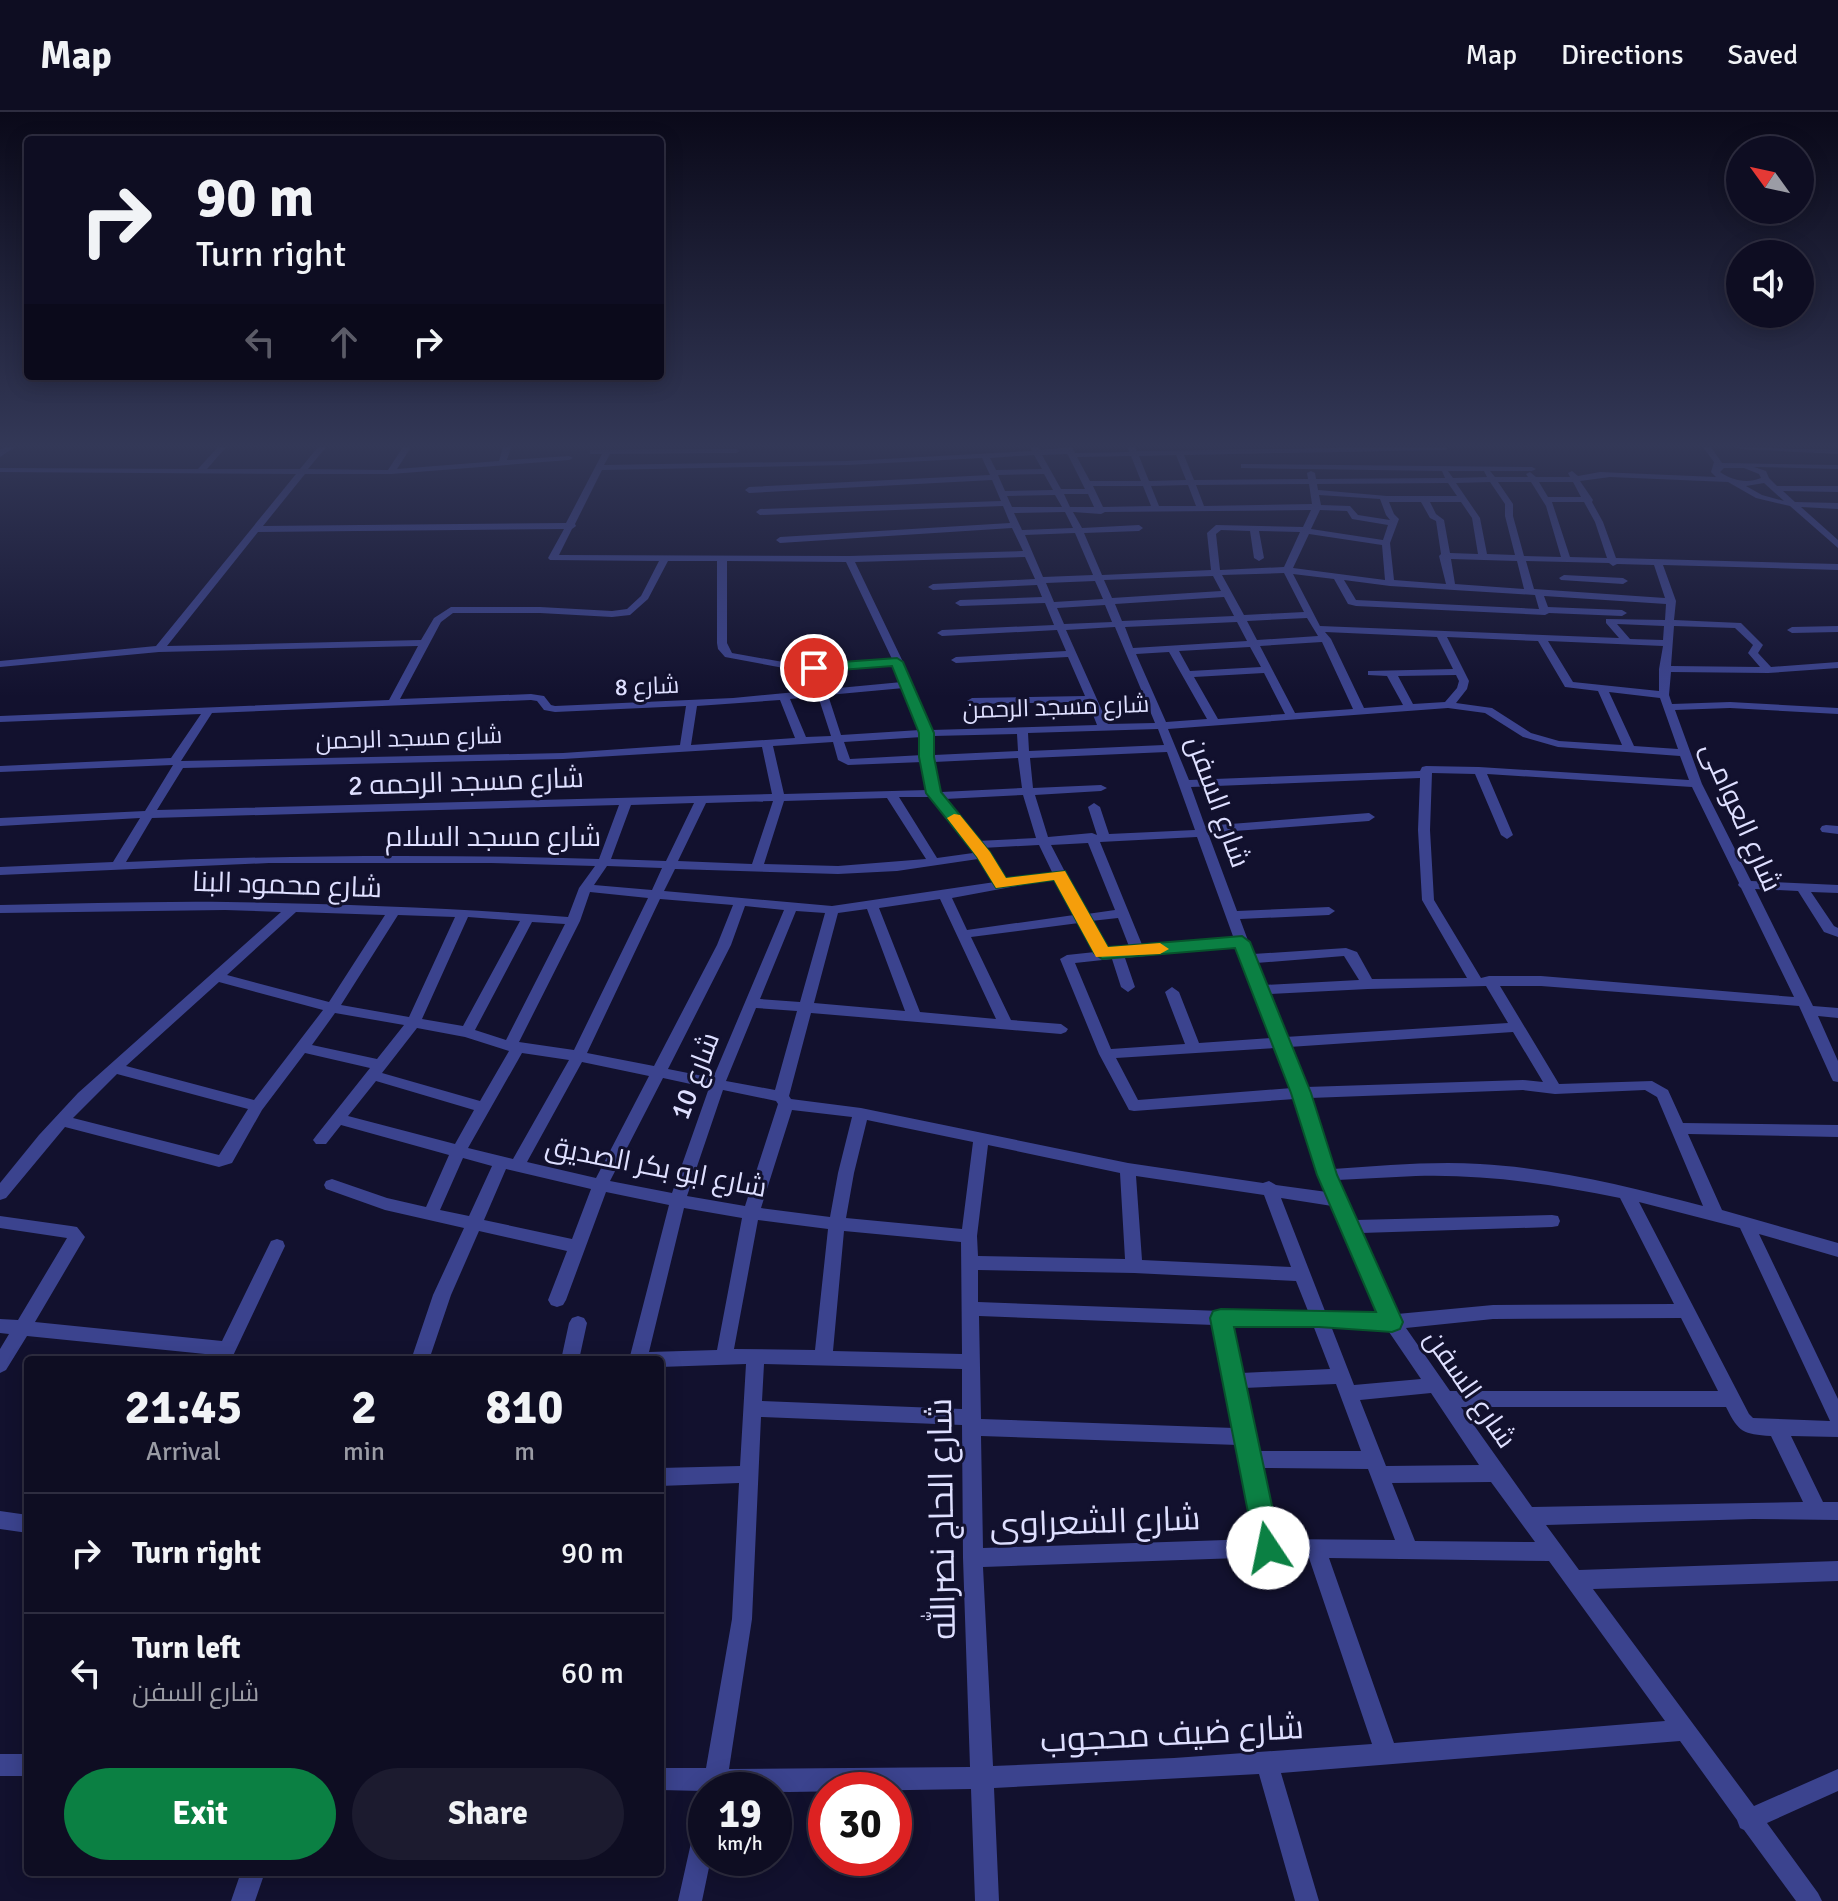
<!DOCTYPE html>
<html lang="en">
<head>
<meta charset="utf-8">
<style>
	:root { --surface:#0e0d22; --page:#1c1b2f; --text:#f1f3f6; --muted:#9b9ca5; --line:#2e2d40; --accent:#0b8043 }
	body { margin:0; font-family:Signika,Cairo,sans-serif; background:var(--page); color:var(--text); height:100vh; display:flex; flex-direction:column; font-size:30px; white-space:nowrap }
	* { box-sizing:border-box; margin:0 }
	p { font-size:26px; color:var(--muted) }
	.icon { flex:none; width:44px; height:44px; fill:none; stroke:currentColor; stroke-width:2; stroke-linecap:round; stroke-linejoin:round }
	.map { position:relative; flex:1; overflow:hidden }
	.details { position:absolute; left:24px; top:1244px; width:640px; height:520px; display:flex; flex-direction:column; background:var(--surface); border-radius:8px; box-shadow:0 4px 20px #0003,0 0 0 2px var(--line) }
	.details>* { flex:none }
	.hud { position:absolute; left:24px; top:24px; width:640px; height:244px; border-radius:8px; box-shadow:0 4px 20px #0003,0 0 0 2px var(--line); background:#0e0d22; color:var(--text); overflow:hidden }
	.needle { width:52px; rotate:303deg }
	.fabs { position:absolute; left:1726px; top:24px; display:grid; gap:16px }
	.fabs a { display:grid; place-items:center; width:88px; height:88px; border-radius:50%; background:var(--surface); box-shadow:0 4px 20px #0003,0 0 0 2px var(--line); font-size:40px }
	.speed { position:absolute; left:688px; top:1660px; display:flex; gap:16px; font-size:40px; font-weight:700; text-align:center }
	.speed>* { display:grid; place-content:center; width:104px; height:104px; border-radius:50%; background:var(--surface); box-shadow:0 4px 20px #0003,0 0 0 2px var(--line); line-height:1 }
	.speed small { font-size:20px; font-weight:400 }
	.speed .limit { border:12px solid #d22; background:#fff; color:#111 }
	.pin { position:absolute; display:grid; place-items:center; width:68px; height:68px; color:#fff; margin:-34px; border:4px solid #fff; border-radius:50%; box-shadow:0 2px 8px #0007 }
	.me { position:absolute; width:88px; margin:-44px; rotate:349deg; stroke-linejoin:round; filter:drop-shadow(0 0 6px #0008) }
	.turn { display:flex; align-items:center; gap:28px; height:168px; padding:0 40px; font-size:36px }
	.turn .icon { width:104px; height:104px; stroke-width:2.5 }
	.turn b { display:block; font-size:56px; line-height:68px }
	.lanes { display:flex; align-items:center; height:76px; padding:0 40px; background:#0003; justify-content:center; gap:40px; direction:ltr }
	.lanes .off { opacity:.35 }
	.eta { display:flex; justify-content:space-evenly; align-items:center; height:136px; text-align:center }
	.eta b { font-size:48px; font-weight:700; line-height:56px }
	.primary-button { display:flex; gap:16px; margin-top:auto; padding:16px 40px }
	.primary-button a { flex:1; height:92px; border-radius:48px; background:var(--accent); color:#fff; font-size:32px; font-weight:700; line-height:92px; text-align:center }
	.primary-button a+a { background:var(--page); color:var(--text) }
	ul { padding:0; list-style:none }
	li { display:flex; align-items:center; gap:24px; height:120px; padding:0 40px; border-top:2px solid var(--line) }
	li div { flex:1 }
	li b { display:block; font-size:30px }
	li em { font-style:normal }
	header { display:flex; align-items:center; gap:48px; box-sizing:border-box; height:112px; padding:0 40px; background:var(--surface); border-bottom:2px solid var(--line) }
	header strong { font-size:38px }
	nav { display:flex; gap:44px; margin-inline-start:auto; font-size:28px }
	.map>svg:first-child { display:block }
	.lines { fill:none; stroke-linecap:round; stroke-linejoin:round }
	.minor { fill:#3b438e; fill-rule:evenodd }
	.tertiary { fill:#3b438e; fill-rule:evenodd }
	.route { fill:#0b8043; stroke:#07532c; stroke-width:2 }
	.slow { fill:#f59e0b }
	.labels { text-anchor:middle; dominant-baseline:central; stroke-width:6; stroke-linejoin:round; paint-order:stroke }
	.far-street-label { font-size:24px; fill:#dedfff; stroke:#12112e }
	.street-label { font-size:28px; fill:#dedfff; stroke:#12112e }
	.near-street-label { font-size:34px; fill:#dedfff; stroke:#12112e }
</style>
</head>
<body>
<header>
<strong>Map</strong>
<nav><a>Map</a><a>Directions</a><a>Saved</a></nav>
</header>
<div class="map">
<svg width="1838" height="1789" viewBox="0 0 1838 1789">
	<rect width="100%" height="100%" fill="#12112e"/>
	<g class="lines">
		<path class="minor" d="M218 335H226L207 357H300L318 335H326L308 357 388 358 403 335H411L397 357 499 349 503 335H511L507 348 569 344 573 346 569 348 391 362H305L263 414 566 411 602 342H590V338H593L736 337 740 339 736 341 610 342 604 353 847 349 1032 339 1030 335H1038L1040 338 1072 335 1075 341 1129 340 1127 335H1135L1137 339 1396 335 1449 336 1445 338 1184 343 1194 368 1308 367 1307 361 1311 359 1315 361 1316 367 1445 366 1442 359 1241 356V352H1244L1532 355 1536 357 1532 359H1490L1495 365H1528L1526 362 1530 360 1536 365H1570L1568 361 1572 359 1578 364 1600 360 1716 365 1711 360 1714 350 1703 335H1711L1722 351 1838 353V357L1754 355 1766 359 1769 366 1777 374H1838V380L1783 379 1795 390 1838 391V397L1801 395 1838 428V436L1790 394 1756 386 1728 370 1610 365 1580 369 1593 388 1592 390 1603 410 1616 446 1838 452V458L1663 453 1676 489 1674 508 1741 511 1763 533 1758 541 1771 555 1838 550V556L1768 561 1671 560 1669 583 1672 592 1730 590 1838 596V602L1730 596 1675 598 1702 672 1751 769 1838 773V781L1811 780 1834 814 1838 816V825L1824 820 1798 779 1755 777 1813 894 1838 896V906L1818 904 1838 949V970L1833 969 1831 965 1799 894 1541 874H1500L1559 972 1652 969 1668 978 1683 1011 1838 1013V1025L1688 1022 1722 1098 1838 1131V1145L1759 1122 1838 1287V1325L1791 1324 1823 1390H1838V1408L1753 1407 1546 1413 1579 1458 1838 1449V1469L1593 1477 1754 1694 1838 1657V1679L1767 1711 1818 1781 1822 1789H1796L1744 1718 1740 1716 1737 1708 1680 1629 1281 1661 1319 1789H1295L1259 1662 994 1676 999 1789H975L971 1677 789 1680 706 1678V1686L703 1679 660 1678V1656H706L732 1507 739 1371 660 1374V1356L740 1354 746 1252 660 1255V1248H629L669 1093 606 1080 566 1188 563 1193 557 1195 551 1193 548 1188 567 1139 479 1119 451 1183 429 1248H411L433 1183 464 1116 385 1098 326 1077 324 1073 326 1069 332 1067 387 1086 426 1095 449 1043 341 1013 326 1032H316L313 1028 316 1024 370 956 305 941 262 998 232 1051 219 1055 65 1015 6 1086 0 1088V1071L39 1023 78 981 281 800 225 798 0 801V793C75 792 151 789 227 790 340 792 456 796 568 805L579 776 595 754 491 751H269L0 763V755L113 750 140 706 0 714V706L145 699 173 653 0 660V654L171 646 201 602 0 610V604L389 588 418 534 159 540 0 555V549L156 534 296 362 0 360V356L198 357ZM1067 342 1068 343 1085 377H1061L1042 343ZM1034 343 1042 357 996 358 990 346ZM1176 343 1186 368 1149 369 1139 344ZM1131 344 1141 369H1090L1077 345ZM982 346 990 363 749 375 745 378 749 381 992 368 1001 389 760 397 756 400 760 403 1003 394 1010 411 780 425 776 428 780 431 1012 416 1023 439 849 444 559 443 572 417 576 414 575 412 602 358 847 353ZM1724 356H1744L1759 362 1761 366C1746 372 1732 368 1720 360ZM1448 359H1484L1487 365 1453 366ZM1044 362 1053 378 1005 379 998 363ZM1490 370 1505 392V404L1515 443 1487 442 1480 406 1456 371ZM1498 370H1531L1546 394 1561 445 1524 444 1513 404V392ZM1539 370H1573L1581 385H1548ZM1448 371 1457 384H1387L1318 378 1317 372ZM1764 371 1784 389 1762 383 1746 374ZM1309 372 1312 392 1204 394 1196 373ZM1188 373 1196 394H1159L1151 374ZM1093 374H1143L1151 394 1103 395ZM1064 382H1088L1094 395H1070ZM1055 383 1062 395H1012L1007 384ZM1319 383 1380 387 1386 403 1390 408 1358 403 1350 394 1321 393ZM1389 390H1421L1430 406 1436 409 1441 442 1439 444 1446 472 1394 468 1390 431 1399 407 1394 402ZM1430 390H1461L1472 406 1478 442 1450 441 1444 408 1436 402ZM1552 390H1584L1595 410 1607 446 1570 445ZM1311 398 1303 415 1216 413 1207 421 1211 458 1102 463 1084 421 1139 419 1143 416 1139 413 1082 416 1073 400 1101 402 1105 400ZM1320 398 1347 399 1352 407 1388 413 1383 428 1311 417ZM1065 400 1073 416 1022 418 1014 401ZM564 417 548 446 550 448 659 449 641 484 627 497 612 499 540 495H451L434 506 421 528 167 534 258 420ZM1221 418 1250 419 1254 446 1259 449 1264 446 1259 419 1300 420 1284 455 1220 458 1216 422ZM1075 421 1093 463 1043 465 1025 423ZM1309 422 1382 433 1385 468 1293 456ZM1025 445 1035 467 933 472 928 475 933 478 1037 473 1042 485 960 488 955 491 960 494 1045 491 1054 513 942 518 937 521 942 524 1057 518 1066 539 956 545 951 548 956 551 1068 545 1085 584 972 586 967 589 972 592 1088 590 1097 613 931 618 904 552 855 450ZM1451 447 1517 449 1524 477 1455 472ZM668 449H717V531L718 537 725 545 800 559 895 553 902 570 733 586 555 594 551 593 544 584 531 582 400 587 441 510 453 501H540L612 505 630 503 648 487ZM727 449 846 450 892 547 800 553 732 541 727 531ZM1526 449 1609 451 1613 454 1617 452 1654 453 1665 486 1534 477ZM1284 461 1304 500 1244 503 1222 463ZM1293 462 1334 467 1348 492 1356 494 1545 503 1549 501 1622 504 1627 501 1622 498 1548 495 1544 484 1666 492 1665 508 1606 507V511L1619 526 1320 514ZM1213 464 1221 479 1112 486 1104 468ZM1344 468 1390 474 1535 483 1539 497 1356 488ZM1095 469 1103 487 1054 490 1046 471ZM1224 485 1234 504 1122 509 1115 492ZM1105 493 1112 510 1064 512 1057 496ZM1307 506 1318 524 1257 528 1247 509ZM1237 510 1247 529 1133 536 1125 515ZM1617 512 1664 514 1663 528 1630 527ZM1674 514 1735 516 1753 533 1748 541 1760 555 1671 554ZM1115 515 1155 611 1108 612 1066 518ZM1325 520 1437 525 1453 557 1368 559V563L1387 564 1403 593 1364 596 1331 527ZM1447 525 1538 529 1565 575 1598 579 1622 633 1559 629 1531 621 1492 596 1456 591 1467 577 1469 569ZM1548 529 1663 534 1659 557V579L1573 570ZM1322 530 1353 597 1295 601 1260 534ZM1250 535 1261 555 1190 559 1179 539ZM1169 540 1207 607 1166 610 1136 542ZM1264 561 1285 602 1218 607 1194 565ZM1456 563 1459 569 1457 576 1445 590 1413 592 1398 564ZM904 576 920 618 841 623 828 583ZM1609 580 1660 586 1678 637 1634 634ZM818 584 831 624 806 625 790 587ZM531 588 537 589 544 598 555 600 686 594 680 633 563 641 181 649 212 601ZM780 588 795 626 691 633 697 594ZM1448 596 1485 601 1523 625 1558 635 1680 644 1689 668 1479 655 1426 654 1422 655 1420 659 1189 668 1168 617ZM1158 617 1164 633 1029 639 1028 621ZM1017 622 1018 639 934 643 933 624ZM922 625 923 643 850 647 844 630ZM833 630 838 648 848 653 923 650 928 678 784 682 773 634ZM762 635 772 682 157 698 183 656 563 647ZM1167 640 1195 718 1109 722 1100 695 1094 691 1088 695 1097 723 1092 721 1048 725 1035 683 1101 679 1107 676 1101 673 1033 676 1030 646ZM1018 646 1022 676 941 680 936 667 934 650ZM1432 661 1475 662 1501 723 1507 727 1513 723 1487 662 1692 675 1739 771 1738 773 1741 776 1794 885 1541 864H1489L1481 866 1434 788 1430 718ZM1420 666 1418 718 1422 788 1467 866 1372 867 1357 840 1346 836 1253 842 1240 807 1329 803 1335 799 1329 795 1237 799 1208 721 1369 709 1375 705 1369 701 1205 714 1191 675ZM1023 683 1036 726 977 729 945 687ZM899 685H931L973 741 937 746ZM887 686 926 747 838 754 764 752 784 689ZM773 689 752 752 678 749 706 691ZM694 691 666 749 611 747 631 693ZM619 693 599 747C441 742 284 743 126 750L152 706ZM1197 725 1234 827 1143 835 1100 730ZM1088 731 1115 798 1087 802 1051 733ZM1039 733 1052 760 1006 768 988 740 982 736ZM978 747 995 770 832 794 664 779 675 757 838 762 897 759ZM607 754 662 756 652 778 594 773ZM1055 767 1074 803 967 818 952 786ZM590 780 648 786 574 938 519 930 580 809ZM660 787 733 793 717 833 654 954 587 941ZM940 787 996 907 920 900 879 796ZM745 794 784 798 713 966 668 957 731 833ZM867 797 905 899 814 891 838 801ZM796 799 825 801 800 890 760 887ZM296 800 385 803 329 890 227 863ZM398 803 455 805 409 905 341 893ZM468 805 520 809 463 914 422 907ZM1118 806 1130 837 1116 836 1107 839 1091 809ZM532 810 565 812 506 928 475 918ZM1079 811 1095 840 1067 843 1060 847 1099 942 1129 998 1134 999 1295 987 1327 1080 1276 1073 1269 1069 1263 1071 1128 1051 861 996 791 987 789 984 811 901 1061 922 1066 920 1068 917 1061 912 1011 908 971 825ZM1237 835 1271 926 1199 931 1179 880 1172 875 1165 880 1185 932 1111 937 1075 851 1112 847 1121 875 1128 880 1135 875 1125 846ZM1344 844 1359 868 1264 873 1256 851ZM219 870 323 898 254 988 126 954ZM1486 874 1508 911 1285 925 1268 882 1368 877ZM756 896 797 899 775 978 726 969ZM335 901 404 913 377 947 312 933ZM417 916 465 925 509 939 480 989 382 961ZM1513 920 1543 970 1523 968 1306 975 1289 935ZM1275 936 1292 976 1138 988 1116 946ZM522 941 569 948 513 1047 468 1036ZM582 950 649 964 596 1066 527 1050ZM117 962 248 997 219 1043 73 1006ZM663 966 709 976 672 1081 610 1069ZM376 969 474 998 455 1032 348 1004ZM723 978 776 989 778 992 745 1094 687 1084ZM1523 978 1555 982 1645 978 1657 985 1703 1094C1630 1075 1555 1056 1480 1052 1431 1049 1382 1054 1333 1057L1310 986ZM792 998 852 1005 838 1061 830 1105 761 1096ZM867 1008 973 1030 962 1117 846 1106 854 1061ZM988 1033 1120 1061 1125 1147 978 1144 977 1124ZM463 1046 492 1054 469 1104 440 1098ZM506 1057 591 1077 572 1127 484 1108ZM1136 1064 1264 1083 1291 1155 1142 1148ZM1416 1064C1485 1062 1552 1072 1620 1086L1674 1192 1493 1193 1397 1202 1361 1121 1552 1115 1558 1114 1560 1109 1558 1104 1552 1103 1355 1108 1337 1068ZM1281 1086 1332 1094 1380 1202 1325 1199ZM1639 1090 1740 1116 1830 1309 1753 1306 1749 1302ZM684 1096 742 1106 717 1238 649 1240ZM758 1108 828 1117 815 1238 734 1237ZM844 1119 961 1130 962 1242 833 1239ZM978 1158 1134 1161 1296 1169 1308 1199H1221L978 1190ZM979 1204 1214 1213 1234 1316 981 1307ZM1681 1206 1718 1279H1450L1406 1216 1493 1207ZM1231 1213H1313L1330 1257 1241 1261ZM1331 1214 1387 1217 1421 1267 1354 1273ZM764 1252 962 1257V1297L762 1289ZM1336 1272 1361 1339H1257L1244 1276ZM1431 1281 1479 1353 1386 1354 1360 1288ZM1461 1295H1726C1739 1321 1743 1322 1771 1324L1803 1390 1532 1395ZM761 1305 962 1313 963 1446 970 1655 729 1657 752 1507ZM981 1324 1238 1333 1256 1427 983 1436ZM1261 1356 1368 1357 1395 1428 1276 1427ZM1491 1370 1535 1430 1415 1429 1392 1371ZM1268 1445 1309 1446 1372 1632 1174 1646 993 1654 983 1455ZM1329 1446 1549 1449 1665 1609 1394 1631Z
			M1737 335 1838 338V342L1741 337Z
			M1564 463 1623 466 1628 469 1623 472 1561 468 1559 466Z
			M1838 514V520L1792 521 1787 518 1792 515Z
			M1826 713 1838 714V722L1822 720 1820 717 1822 714Z
			M0 1104 71 1114 77 1115 85 1125 35 1210 222 1229 271 1129 277 1127 283 1129 285 1134 231 1248H213L215 1243 27 1224 6 1258 0 1261V1237L9 1222 0 1221V1207L18 1208 67 1126 0 1116Z
			M578 1204 584 1206 587 1211 579 1248H561L569 1211 572 1206Z
			M0 1399 28 1403V1421L0 1417Z
			M0 1642H28V1664H0Z
			M706 1702V1746H711L702 1789H678L695 1713 698 1705Z
			M241 1760H265L255 1789H231Z"/>
		<path class="tertiary" d="M5 335H15L0 345V338Z"/>
	</g>
	<linearGradient id="sky" x2="0" y2="1"><stop stop-color="#0a0919"/><stop offset="0.57" stop-color="#333857"/><stop offset="1" stop-color="#333857" stop-opacity="0"/></linearGradient>
	<rect width="1838" height="585" fill="url(#sky)"/>
	<path class="route" d="M897 546 903 550 934 621V645L941 680 990 740 1006 766 1065 759 1108 835 1242 824 1250 830 1311 981 1337 1063 1403 1210 1400 1217 1392 1220 1319 1215H1234L1281 1436 1277 1444 1268 1448 1259 1444 1255 1436 1210 1206 1213 1199 1221 1197 1376 1200 1317 1063 1291 981 1235 836 1102 847 1094 841 1054 768 996 776 977 745 926 681 919 645V621L892 554 814 560 807 556 814 552Z"/>
	<path class="slow" d="M954 702 960 703 990 740 1006 766 1065 759 1108 835 1160 831 1169 837 1160 842 1096 845 1054 768 996 776 977 745 947 706Z"/>
	<g class="labels">
		<g class="far-street-label">
			<text transform="translate(647 574) rotate(-2)">شارع 8</text>
			<text transform="translate(1056 595) rotate(-2)">شارع مسجد الرحمن</text>
			<text transform="translate(409 626) rotate(-2)">شارع مسجد الرحمن</text>
		</g>
		<g class="street-label">
			<text transform="translate(466 670) rotate(-2)">شارع مسجد الرحمه 2</text>
			<text transform="translate(1218 690) rotate(70)">شارع السفن</text>
			<text transform="translate(1741 705) rotate(66)">شارع العوامى</text>
			<text x="493" y="725">شارع مسجد السلام</text>
			<text transform="translate(287 773) rotate(2)">شارع محمود البنا</text>
			<text transform="translate(695 964) rotate(-69)">شارع 10</text>
			<text transform="translate(656 1055) rotate(11)">شارع ابو بكر الصديق</text>
			<text transform="translate(1470 1277) rotate(55)">شارع السفن</text>
		</g>
		<g class="near-street-label">
			<text transform="translate(942 1407) rotate(-91)">شارع الحاج نصرالله</text>
			<text transform="translate(1095 1410) rotate(-2)">شارع الشعراوى</text>
			<text transform="translate(1172 1622) rotate(-3)">شارع ضيف محجوب</text>
		</g>
	</g>
</svg>
<div class="fabs">
<a><svg class="needle" viewBox="-14 -14 28 28"><path d="M0-13l5 13h-10z" fill="#e53935"/><path d="M0 13l5-13h-10z" fill="#9b9ca5"/></svg></a>
<a><svg class="icon" aria-label="sound" viewBox="0 0 24 24"><path d="M4 9h4l5-4v14l-5-4H4zM17 9q2 3 0 6"/></svg></a>
</div>
<div class="speed"><div>19<small>km/h</small></div><div class="limit">30</div></div>
<div class="pin" style="left:814px;top:556px;background:#d93025"><svg class="icon" aria-label="arrive" viewBox="0 0 24 24"><path d="M6 21V4h12l-3 4 3 4H6"/></svg></div>
<svg class="me" style="left:1268px;top:1436px" viewBox="-20 -20 40 40"><circle r="19" fill="#fff"/><path d="M0-13L10 11 0 6-10 11z" fill="#0b8043"/></svg>
<div class="hud">
<div class="turn"><svg class="icon" aria-label="right" viewBox="0 0 24 24"><path d="M7 20v-9h11M14 6l5 5-5 5"/></svg><div><b>90 m</b>Turn right</div></div>
<div class="lanes"><svg class="icon off" aria-label="left" viewBox="0 0 24 24"><path d="M17 20v-9H6M10 6l-5 5 5 5"/></svg><svg class="icon off" aria-label="ahead" viewBox="0 0 24 24"><path d="M12 20V5M6 11l6-6 6 6"/></svg><svg class="icon" aria-label="right" viewBox="0 0 24 24"><path d="M7 20v-9h11M14 6l5 5-5 5"/></svg></div>
</div>
<section class="details">
<div class="eta">
<div><b>21:45</b><p>Arrival</p></div>
<div><b>2</b><p>min</p></div>
<div><b>810</b><p>m</p></div>
</div>
<ul>
<li><svg class="icon" aria-label="right" viewBox="0 0 24 24"><path d="M7 20v-9h11M14 6l5 5-5 5"/></svg><div><b>Turn right</b></div><em>90 m</em></li>
<li><svg class="icon" aria-label="left" viewBox="0 0 24 24"><path d="M17 20v-9H6M10 6l-5 5 5 5"/></svg><div><b>Turn left</b><p>شارع السفن</p></div><em>60 m</em></li>
</ul>
<div class="primary-button"><a>Exit</a><a>Share</a></div>
</section>
</div>
</body>
</html>
